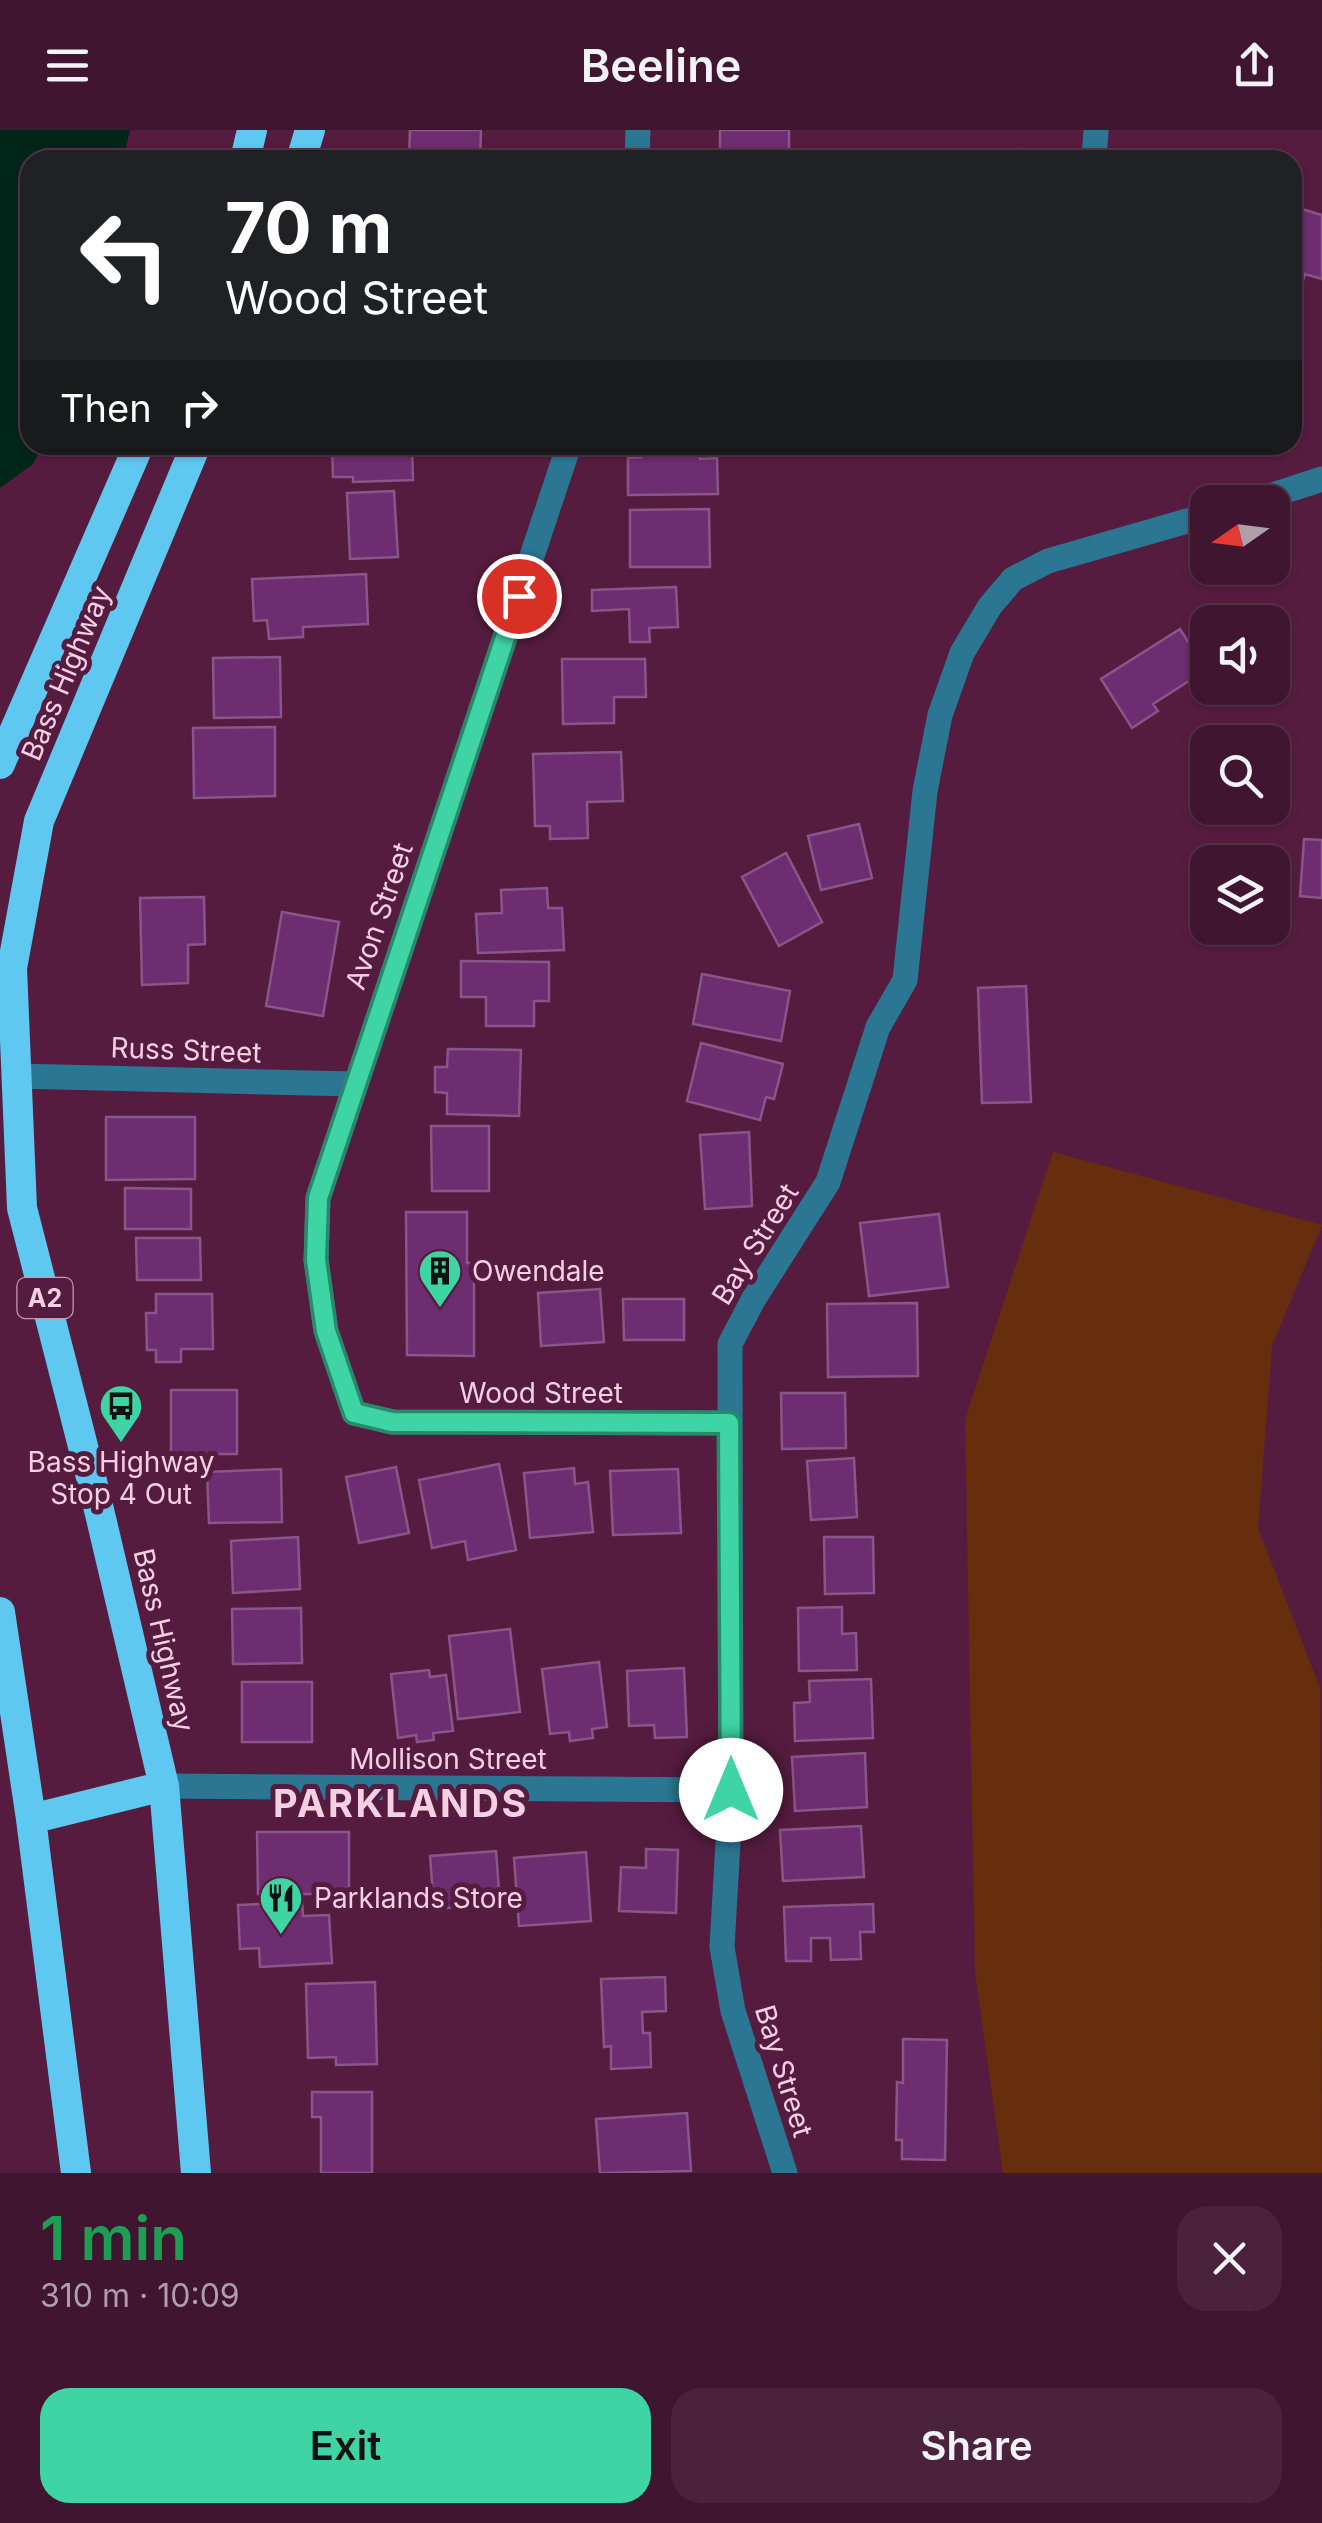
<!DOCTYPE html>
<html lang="en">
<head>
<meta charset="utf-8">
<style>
	:root { --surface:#40152f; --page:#4b223b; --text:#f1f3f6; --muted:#ae9faa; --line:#59344b; --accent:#3ed4a3 }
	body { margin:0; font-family:Inter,sans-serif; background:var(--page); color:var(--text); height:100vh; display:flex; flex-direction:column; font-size:38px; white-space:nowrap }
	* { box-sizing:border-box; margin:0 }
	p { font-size:32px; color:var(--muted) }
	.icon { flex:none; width:55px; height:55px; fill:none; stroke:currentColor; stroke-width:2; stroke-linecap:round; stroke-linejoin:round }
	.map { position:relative; height:2043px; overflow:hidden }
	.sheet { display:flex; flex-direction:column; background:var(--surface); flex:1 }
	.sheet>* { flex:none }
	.guide { position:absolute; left:20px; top:20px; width:1282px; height:305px; border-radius:30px; box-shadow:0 2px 8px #0004,0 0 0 2px var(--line); background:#202124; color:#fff; overflow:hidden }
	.needle { width:65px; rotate:256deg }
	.tools { position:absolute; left:1190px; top:355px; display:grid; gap:20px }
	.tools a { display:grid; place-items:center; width:100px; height:100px; border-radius:20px; background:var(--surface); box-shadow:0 2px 8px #0004,0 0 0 2px var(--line); font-size:50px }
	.pin { position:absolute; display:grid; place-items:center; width:85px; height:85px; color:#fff; margin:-42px; border:5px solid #fff; border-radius:50%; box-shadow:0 2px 10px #0007 }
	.me { position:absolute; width:110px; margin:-55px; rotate:0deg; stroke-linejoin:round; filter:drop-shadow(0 0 8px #0008) }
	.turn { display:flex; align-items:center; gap:35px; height:210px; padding:0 40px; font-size:45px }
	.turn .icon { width:130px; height:130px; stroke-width:2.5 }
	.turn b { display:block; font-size:70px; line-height:85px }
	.then { display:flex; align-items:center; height:95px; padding:0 40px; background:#0003; gap:20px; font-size:38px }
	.round { display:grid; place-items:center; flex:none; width:105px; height:105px; border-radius:30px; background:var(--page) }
	.headline { display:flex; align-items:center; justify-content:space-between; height:170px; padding:0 40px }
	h1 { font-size:60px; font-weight:600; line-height:75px; color:#1e9e55 }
	.button { display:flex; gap:20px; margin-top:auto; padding:20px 40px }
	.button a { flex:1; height:115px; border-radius:30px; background:var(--accent); color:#111; font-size:40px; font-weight:600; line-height:115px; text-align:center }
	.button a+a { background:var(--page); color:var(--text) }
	header { display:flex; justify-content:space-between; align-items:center; height:130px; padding:0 40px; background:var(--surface); font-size:45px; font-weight:600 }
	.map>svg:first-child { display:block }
	.green { fill:#672e0d }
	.water { fill:#002619 }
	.building { fill:#6e2d70; stroke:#885688; stroke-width:2.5 }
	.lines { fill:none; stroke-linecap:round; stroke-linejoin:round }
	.minor { stroke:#2b7793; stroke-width:25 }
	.highway { stroke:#5fc8f1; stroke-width:30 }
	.route-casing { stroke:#288a6a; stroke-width:25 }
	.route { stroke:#3ed4a3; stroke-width:18 }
	.labels { text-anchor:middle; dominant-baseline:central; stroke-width:10; stroke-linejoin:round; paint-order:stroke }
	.shield { fill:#561c3f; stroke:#c599b1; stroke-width:2.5 }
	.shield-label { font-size:25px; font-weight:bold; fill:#f5cfe2 }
	.street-label { font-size:28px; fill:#f5cfe2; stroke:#561c3f }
	.poi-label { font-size:28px; fill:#f5cfe2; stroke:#561c3f; text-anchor:start }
	.district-label { font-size:38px; font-weight:bold; letter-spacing:2.5px; fill:#f5cfe2; stroke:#561c3f }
</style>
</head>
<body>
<header><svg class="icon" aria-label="menu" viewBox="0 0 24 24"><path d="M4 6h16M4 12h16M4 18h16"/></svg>Beeline<svg class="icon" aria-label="share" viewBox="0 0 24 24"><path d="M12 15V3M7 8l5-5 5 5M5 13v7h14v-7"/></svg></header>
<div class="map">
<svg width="1322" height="2043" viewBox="0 0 1322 2043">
	<rect width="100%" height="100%" fill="#561c3f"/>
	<path class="green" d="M1053 1022 1322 1095 1272 1216 1258 1398 1320 1558 1322 2043H1003L975 1841 965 1290Z"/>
	<path class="water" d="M0 0H130L123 30H30V315H43L33 334 0 358Z"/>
	<path class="building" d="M410 0H481L480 30H409Z
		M720 0H789V30H720Z
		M1023 19V30H947V23Z
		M1292 76 1322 85V149L1305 144 1292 185Z
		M332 315H412L413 350 353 352V347H333Z
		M641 315H700V329L717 328 718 364 628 365V328L641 327Z
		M394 361 398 427 350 429 347 363Z
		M709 379 710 437H630V380Z
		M366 444 368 494 303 497V507L269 509 267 490 254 491 252 449Z
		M676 457 678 497 649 498 650 512H630L629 479 592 481V460Z
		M1180 499 1206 540 1153 574 1158 581 1132 598 1101 549Z
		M280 527 281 587 214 588 213 528Z
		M562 529H645L646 567H614V593L563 594Z
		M275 597V666L194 668 193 598Z
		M621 622 623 671 587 672 588 708 550 709V696H535L533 624Z
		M859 694 872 748 821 760 808 706Z
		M1304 709 1322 710V768L1300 766Z
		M786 723 822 792 779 816 742 747Z
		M547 758 548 778H562L564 820 478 823 476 784 502 783 501 760Z
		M204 767 205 814 188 815V853L142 855 140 768Z
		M282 782 339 792 323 886 266 876Z
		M461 831 549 832V871H534V896H486V867H461Z
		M702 844 790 861 781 911 693 894Z
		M1026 856 1031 972 982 973 978 858Z
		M701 913 783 934 774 969 766 967 760 990 687 971Z
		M448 919 521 920 519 986 447 984V963L435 962V937H447Z
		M106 987H195V1049L106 1050Z
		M431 996H489V1061H432Z
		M749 1002 752 1076 705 1079 700 1005Z
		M125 1058 191 1059V1099H125Z
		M406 1082H467V1133H474V1226L407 1225Z
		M939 1084 948 1157 869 1166 860 1093Z
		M136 1108H200L201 1150H137Z
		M600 1159 604 1212 541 1216 538 1163Z
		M156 1164H212L213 1219H181V1232H156V1220H147L146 1183H156Z
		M623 1169H684V1210H624Z
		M917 1173 918 1246 828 1247 827 1174Z
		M171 1260H237V1324H171Z
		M781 1263H845L846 1318 782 1319Z
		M854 1328 857 1387 811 1390 807 1331Z
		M499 1334 516 1420 468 1430 465 1411 432 1418 419 1350Z
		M396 1337 409 1403 359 1413 346 1347Z
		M574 1338 575 1354 588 1352 593 1402 530 1408 524 1343Z
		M281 1339 282 1392 209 1393 207 1342Z
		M678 1339 681 1403 613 1405 610 1341Z
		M298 1407 300 1459 233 1463 231 1411Z
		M824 1407H873L874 1463 825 1464Z
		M842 1477V1504L856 1503 857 1540 799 1541 798 1478Z
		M301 1478 302 1533 233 1534 232 1479Z
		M510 1499 520 1582 458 1589 449 1506Z
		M599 1532 607 1597 592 1599 593 1608 570 1611 569 1602 550 1604 542 1539Z
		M684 1538 687 1607 655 1608 654 1595 629 1596 627 1541Z
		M429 1540 430 1547 446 1545 453 1601 433 1603 434 1610 417 1612 416 1605 398 1608 391 1544Z
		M871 1549 873 1608 795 1611 794 1573 810 1572 809 1551Z
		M242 1552H312V1612H242Z
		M865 1623 867 1677 795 1681 792 1627Z
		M861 1696 864 1747 783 1751 780 1700Z
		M257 1702H349V1764H258Z
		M646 1719 678 1720 676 1783 619 1781 621 1737 646 1738Z
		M496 1721 500 1774 434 1779 430 1726Z
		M586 1722 591 1791 519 1796 514 1728Z
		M302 1772 303 1786 329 1785 332 1833 260 1837 259 1818 240 1819 238 1775Z
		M873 1774 874 1802H860L861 1829 831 1830 830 1808H811V1831H786L784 1777Z
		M665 1847 666 1881 642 1882 643 1903H650L651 1937 611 1939V1916L604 1917 601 1849Z
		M375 1852 377 1934 336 1935V1927L308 1928 306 1854Z
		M903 1909 947 1910 945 2030 902 2029V2010H896L897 1952 903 1953Z
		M312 1962H372V2043H321V1987H312Z
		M687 1983 691 2041 600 2043 596 1989Z"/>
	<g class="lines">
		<path class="minor" d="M637 30 638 0
			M1094 30 1096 0
			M569 315 318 1068 316 1130 326 1201 354 1283 393 1292 729 1293
			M1251 372 1322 349
			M16 946 354 954
			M164 1656 731 1660
			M785 2043 733 1881 722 1817 731 1660 730 1214 753 1170 828 1052 878 897 905 850 925 661 940 585 962 523 990 476 1013 449 1048 431 1208 385"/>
		<path class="highway" d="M245 30 252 0
			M301 30 310 0
			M196 315 39 691 12 838 22 1078 96 1367 164 1656 196 2043
			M0 634 139 315
			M0 1482 31 1689 76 2043
			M31 1689 164 1656"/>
	</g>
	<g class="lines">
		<g class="route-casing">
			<path id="route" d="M519 466 318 1068 316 1130 326 1201 354 1283 392 1292 729 1293 731 1660"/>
		</g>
		<use href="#route" class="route"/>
	</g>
	<defs>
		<g id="building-pin" transform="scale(2.25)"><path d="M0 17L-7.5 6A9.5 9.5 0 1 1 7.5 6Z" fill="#3ed4a3" stroke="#561c3f"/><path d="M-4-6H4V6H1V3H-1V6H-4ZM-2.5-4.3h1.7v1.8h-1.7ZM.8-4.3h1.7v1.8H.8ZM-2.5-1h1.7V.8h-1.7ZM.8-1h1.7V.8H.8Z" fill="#111"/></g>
		<g id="bus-pin" transform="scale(2.25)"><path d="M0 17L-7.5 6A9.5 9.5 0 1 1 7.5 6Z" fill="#3ed4a3" stroke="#561c3f"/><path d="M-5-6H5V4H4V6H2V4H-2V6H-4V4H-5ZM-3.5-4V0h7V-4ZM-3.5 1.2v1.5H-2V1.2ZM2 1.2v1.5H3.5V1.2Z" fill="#111"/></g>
		<g id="restaurant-pin" transform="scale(2.25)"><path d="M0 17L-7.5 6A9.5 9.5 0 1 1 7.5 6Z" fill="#3ed4a3" stroke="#561c3f"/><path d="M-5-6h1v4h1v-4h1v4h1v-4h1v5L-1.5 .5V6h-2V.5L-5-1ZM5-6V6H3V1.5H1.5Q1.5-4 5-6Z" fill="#111"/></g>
	</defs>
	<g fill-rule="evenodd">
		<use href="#building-pin" x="440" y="1141"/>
		<use href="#bus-pin" x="121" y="1276"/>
		<use href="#restaurant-pin" x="281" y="1768"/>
	</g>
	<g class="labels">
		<rect class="shield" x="17.5" y="1148" width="55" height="40" rx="8"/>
		<g class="shield-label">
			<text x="45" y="1168">A2</text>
		</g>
		<g class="street-label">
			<text transform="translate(66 543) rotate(-67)">Bass Highway</text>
			<text transform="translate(379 786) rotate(-71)">Avon Street</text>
			<text transform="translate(186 920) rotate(2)">Russ Street</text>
			<text transform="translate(755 1114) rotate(-58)">Bay Street</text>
			<text x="541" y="1263">Wood Street</text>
			<text transform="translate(164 1510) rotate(77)">Bass Highway</text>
			<text x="448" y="1629">Mollison Street</text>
			<text transform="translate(784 1941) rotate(73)">Bay Street</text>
		</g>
		<g class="poi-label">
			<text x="472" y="1141">Owendale</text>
			<text x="121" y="1332" text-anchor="middle">Bass Highway<tspan x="121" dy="32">Stop 4 Out</tspan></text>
			<text x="314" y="1768">Parklands Store</text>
		</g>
		<g class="district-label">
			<text x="401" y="1673">PARKLANDS</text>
		</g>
	</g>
</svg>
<div class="tools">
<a><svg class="needle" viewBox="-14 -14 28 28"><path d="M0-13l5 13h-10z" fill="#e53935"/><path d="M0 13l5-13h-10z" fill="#ae9faa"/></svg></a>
<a><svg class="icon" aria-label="sound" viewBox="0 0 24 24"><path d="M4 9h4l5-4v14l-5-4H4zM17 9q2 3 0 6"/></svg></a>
<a><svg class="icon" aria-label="search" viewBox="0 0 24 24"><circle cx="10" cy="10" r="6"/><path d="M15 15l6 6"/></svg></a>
<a><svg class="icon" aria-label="layers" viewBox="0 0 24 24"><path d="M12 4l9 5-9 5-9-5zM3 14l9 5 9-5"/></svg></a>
</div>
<div class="pin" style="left:519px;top:466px;background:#d93025"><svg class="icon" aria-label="arrive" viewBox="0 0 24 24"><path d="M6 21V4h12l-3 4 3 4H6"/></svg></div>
<svg class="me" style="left:731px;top:1660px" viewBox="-20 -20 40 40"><circle r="19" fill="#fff"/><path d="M0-13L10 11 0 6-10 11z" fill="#3ed4a3"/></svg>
<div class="guide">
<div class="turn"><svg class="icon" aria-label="left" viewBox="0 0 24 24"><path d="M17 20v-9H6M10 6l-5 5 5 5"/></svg><div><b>70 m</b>Wood Street</div></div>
<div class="then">Then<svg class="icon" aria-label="right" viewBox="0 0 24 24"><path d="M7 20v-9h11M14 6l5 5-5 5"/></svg></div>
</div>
</div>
<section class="sheet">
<div class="headline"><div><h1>1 min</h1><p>310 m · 10:09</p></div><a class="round"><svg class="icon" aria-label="close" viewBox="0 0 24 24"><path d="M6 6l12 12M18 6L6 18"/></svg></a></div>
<div class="button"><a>Exit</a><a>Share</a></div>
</section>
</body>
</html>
